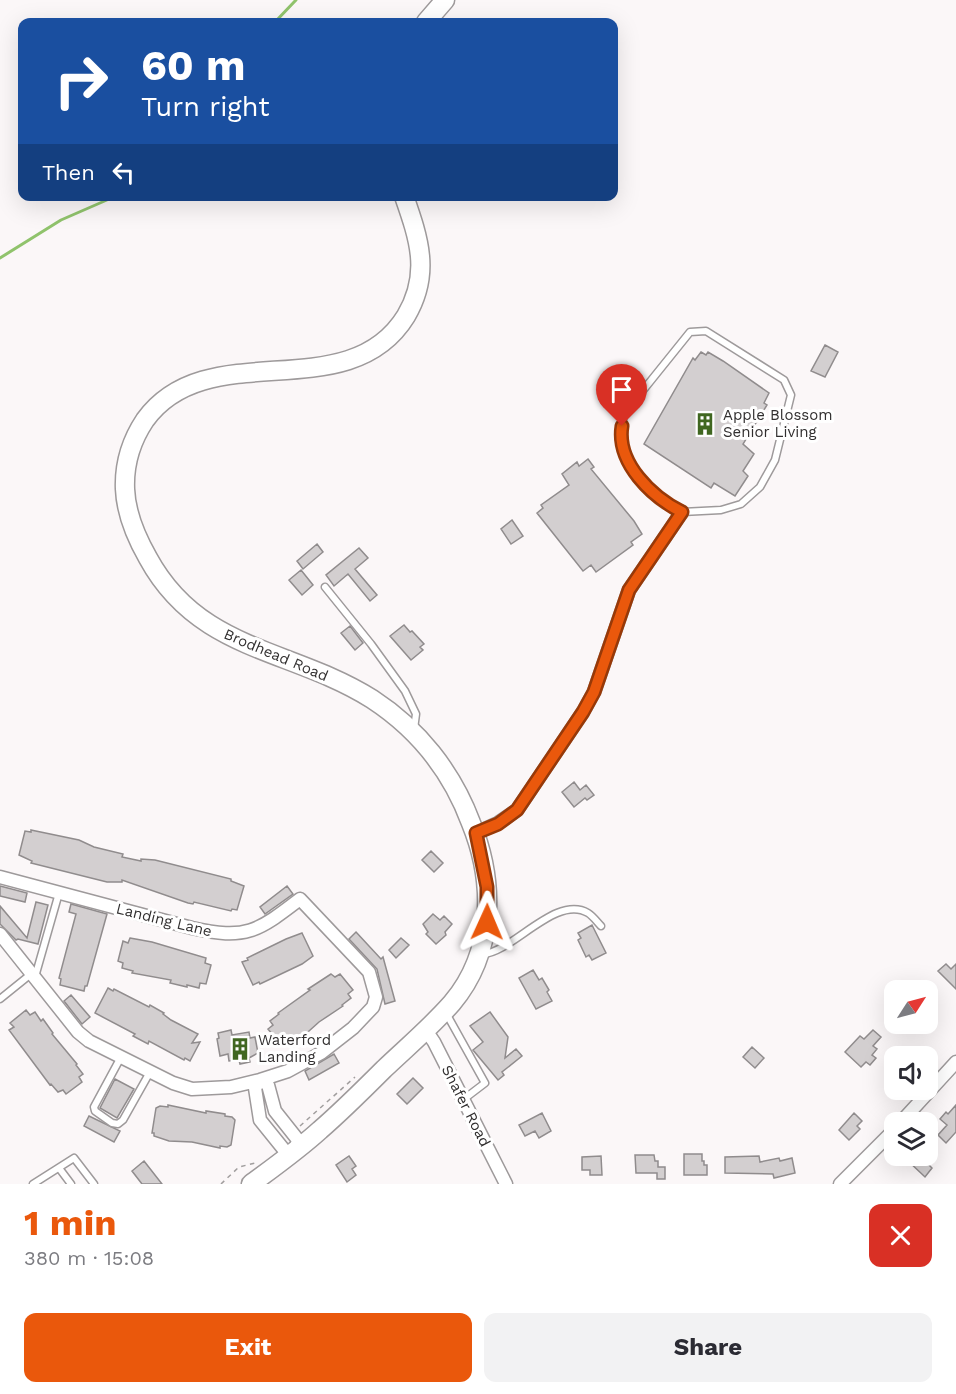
<!DOCTYPE html>
<html lang="en">
<head>
<meta charset="utf-8">
<style>
	:root { --surface:#fff; --page:#f2f2f3; --text:#2b2b33; --muted:#7c7c81; --accent:#ea580c }
	body { margin:0; font-family:"Work Sans",sans-serif; background:var(--page); color:var(--text); height:100vh; display:flex; flex-direction:column; font-size:22px; white-space:nowrap }
	* { box-sizing:border-box; margin:0 }
	p { font-size:20px; color:var(--muted) }
	.icon { flex:none; width:33px; height:33px; fill:none; stroke:currentColor; stroke-width:2; stroke-linecap:round; stroke-linejoin:round }
	.map { position:relative; height:1184px; overflow:hidden }
	.sheet { display:flex; flex-direction:column; background:var(--surface); flex:1 }
	.sheet>* { flex:none }
	.top-card { position:absolute; left:18px; top:18px; width:600px; height:183px; border-radius:12px; box-shadow:0 6px 24px #0002; background:#1a4fa0; color:#fff; overflow:hidden }
	.needle { width:39px; rotate:54deg }
	.buttons { position:absolute; left:884px; top:980px; display:grid; gap:12px }
	.buttons a { display:grid; place-items:center; width:54px; height:54px; border-radius:12px; background:var(--surface); box-shadow:0 6px 24px #0002; font-size:30px }
	.pin { position:absolute; display:grid; place-items:center; width:51px; height:51px; color:#fff; margin:-62px -26px; border-radius:50% 50% 50% 0; rotate:-45deg; box-shadow:0 0 6px #0007 }
	.pin .icon { rotate:45deg }
	.me { position:absolute; width:66px; margin:-33px; rotate:1deg; stroke-linejoin:round; filter:drop-shadow(0 0 4px #0008) }
	.turn { display:flex; align-items:center; gap:21px; height:126px; padding:0 24px; font-size:27px }
	.turn .icon { width:78px; height:78px; stroke-width:2.5 }
	.turn b { display:block; font-size:42px; line-height:51px }
	.then { display:flex; align-items:center; height:57px; padding:0 24px; background:#0003; gap:12px; font-size:22px }
	.round { display:grid; place-items:center; flex:none; width:63px; height:63px; border-radius:12px; background:var(--page) }
	.head { display:flex; align-items:center; justify-content:space-between; height:102px; padding:0 24px }
	h1 { font-size:36px; font-weight:700; line-height:45px; color:var(--accent) }
	.cta { display:flex; gap:12px; margin-top:auto; padding:12px 24px }
	.cta a { flex:1; height:69px; border-radius:12px; background:var(--accent); color:#fff; font-size:24px; font-weight:700; line-height:69px; text-align:center }
	.cta a+a { background:var(--page); color:var(--text) }
	.map>svg:first-child { display:block }
	.lines { fill:none; stroke-linecap:round; stroke-linejoin:round }
	.stream { stroke:#90c36c; stroke-width:3 }
	.building { fill:#d3cfd0; stroke:#908c8d; stroke-width:1.5 }
	.lane-casing { stroke:#9e9a9b; stroke-width:9 }
	.street-casing { stroke:#9e9a9b; stroke-width:15 }
	.secondary-casing { stroke:#9e9a9b; stroke-width:21 }
	.path { stroke:#a19e9e; stroke-width:1.5; stroke-dasharray:4.5 4.5; stroke-linecap:butt }
	.lane { stroke:#fff; stroke-width:6 }
	.street { stroke:#fff; stroke-width:12 }
	.secondary { stroke:#fff; stroke-width:18 }
	.route-casing { stroke:#983908; stroke-width:15 }
	.route { stroke:#ea580c; stroke-width:10 }
	.labels { text-anchor:middle; dominant-baseline:central; stroke-width:6; stroke-linejoin:round; paint-order:stroke }
	.poi-label { font-size:15px; fill:#312f2f; stroke:#fff; text-anchor:start }
	.street-label { font-size:15px; fill:#312f2f; stroke:#fff }
</style>
</head>
<body>
<div class="map">
<svg width="956" height="1184" viewBox="0 0 956 1184">
	<rect width="100%" height="100%" fill="#fbf7f8"/>
	<g class="lines">
		<path class="stream" d="M275 22 296 0
			M0 258 61 220 116 196"/>
	</g>
	<path class="building" d="M825 345 838 352 825 377 811 371Z
		M701 352 706 355 708 352 723 361 769 393 764 403 767 405 743 444 754 454 743 471 748 476 735 496 714 483 711 488 644 444 693 358 695 360Z
		M588 459 594 467 591 469 634 521 642 534 631 542 633 545 596 572 591 565 583 571 537 513 543 508 541 505 569 485 562 474 577 462 579 466Z
		M512 520 523 536 511 544 501 529Z
		M317 544 323 552 303 569 297 561Z
		M359 548 368 558 355 569 377 595 370 601 348 574 334 586 326 575Z
		M301 570 313 585 302 595 289 580Z
		M404 625 410 632 412 631 424 644 420 647 423 650 411 660 390 636Z
		M350 626 363 643 355 650 341 633Z
		M574 782 580 790 586 785 594 795 587 800 585 798 574 807 562 792Z
		M31 830 79 840 94 847 123 854 122 857 141 861V859L155 860 231 879V881L244 886 237 910 232 909 231 911 194 902 193 904 188 903 122 880V882H107L31 863 32 861 19 855 25 831 31 832Z
		M431 851 443 863 434 872 422 860Z
		M0 886 27 893 25 902 0 896Z
		M287 886 293 894 265 914 260 907Z
		M36 902 48 905 38 944 18 939 16 940 0 924V906L27 938Z
		M71 904 107 914 87 986H85L84 991 60 985 61 979 59 978 76 914 69 912Z
		M433 914 440 920 444 916 452 924 445 932 446 935 436 944 426 934 428 932 423 924Z
		M592 925 606 953 592 960 589 955 586 957 578 940 581 938 578 933Z
		M356 932 381 959 383 957 395 1001 385 1004 377 969 349 939Z
		M302 933 313 956 302 964 260 984 259 982 253 985 242 962 248 960 247 958 286 939Z
		M130 938 152 942 206 958 205 963 211 965 206 984 200 983 199 988 187 985V987L170 983 171 980 132 973 133 971 122 968 123 963 118 961 123 941 128 943Z
		M401 938 409 945 396 958 389 950Z
		M946 964 951 969 956 964V989L938 971Z
		M533 970 539 980 542 978 549 990 547 992 552 1001 536 1009 519 978Z
		M331 974 335 977 340 974 353 990 348 994 351 998 342 1005 343 1006 319 1022 299 1040 298 1039 289 1045 285 1042 281 1045 268 1029 273 1025 270 1021 279 1014 278 1013 310 990 308 989Z
		M108 988 113 991 114 989 149 1007 150 1005 164 1013 163 1014 171 1020 198 1034 192 1043 200 1042 190 1061 185 1058 184 1060 149 1041 148 1044 133 1036 135 1034 95 1013Z
		M71 995 90 1017 82 1024 64 1001Z
		M26 1010 30 1015 35 1012 41 1021 43 1019 53 1033 52 1034 77 1064 76 1065 83 1074 79 1077 82 1082 66 1094 63 1090 58 1092 51 1084 50 1085 9 1030 14 1027 10 1023Z
		M490 1012 508 1037 505 1058 516 1049 522 1056 502 1072 504 1075 498 1080 473 1050 483 1042 470 1026Z
		M231 1030 232 1035 249 1032 250 1038 255 1037 258 1053 249 1058 250 1062 240 1064 239 1060 229 1061 228 1054 220 1056 217 1039 219 1038 218 1033Z
		M873 1030 881 1037 873 1046 877 1049 872 1055 876 1058 870 1065 866 1062 861 1067 845 1052 860 1036 864 1039Z
		M752 1047 764 1058 755 1068 743 1057Z
		M334 1054 339 1063 309 1080 305 1071Z
		M413 1078 423 1088 407 1104 397 1094Z
		M115 1079 134 1089 117 1118 100 1108Z
		M168 1105 206 1113V1111L225 1114V1116L232 1117 235 1120 231 1145 227 1147 220 1146V1148L192 1142 169 1141 154 1136V1133H152L156 1108 160 1106 168 1107Z
		M956 1105V1132L946 1143 938 1135 947 1125 940 1119 946 1112 948 1114Z
		M542 1113 551 1131 539 1138 535 1131 525 1136 519 1125Z
		M854 1113 862 1121 857 1126 860 1129 849 1140 839 1130Z
		M89 1116 120 1131 114 1142 84 1126Z
		M684 1154H702V1161H704V1165H707V1175H684Z
		M635 1155H654L655 1161H658V1167H665V1179H657V1173H636Z
		M910 1155H929L924 1160 932 1168 925 1177 906 1159Z
		M349 1156 356 1166 352 1169 356 1175 347 1182 336 1165Z
		M601 1156 602 1175H590V1170H582V1157Z
		M759 1156 760 1162 779 1158 780 1161 792 1158 795 1173 774 1178 773 1174 725 1173V1157Z
		M144 1161 162 1184H142L132 1171Z"/>
	<g class="lines">
		<g class="lane-casing">
			<path id="lane" d="M706 331 784 380 791 395 775 460 760 487 741 504 721 510 682 512 667 504 634 474 620 439 624 414 690 332Z
				M325 587 371 644 405 691 416 714 414 729
				M483 954C513 952 556 894 588 913 593 916 597 922 601 926
				M35 977 59 893
				M0 999 31 974
				M446 1013 485 1083 464 1099
				M121 1057 94 1107 95 1111 112 1123 118 1124 123 1120 150 1072
				M59 1168 71 1184
				M33 1184 74 1158 94 1184"/>
		</g>
		<g class="street-casing">
			<path id="street" d="M476 833 498 823 517 810 583 712 594 692 629 590 682 512
				M0 877 192 928C246 940 257 932 300 899L369 972 376 997 373 1007 353 1028 321 1053 288 1071 260 1080 231 1087 192 1089 173 1083 89 1041 78 1032 0 934
				M425 1029 434 1042 506 1184
				M260 1080 268 1085 275 1111 298 1140 295 1151H285L260 1120 255 1088Z
				M901 1122 956 1062
				M840 1184 894 1130"/>
		</g>
		<g class="secondary-casing">
			<path id="secondary" d="M426 22 445 0
				M251 1184C274 1167 298 1150 320 1130 342 1111 363 1090 384 1069 406 1048 431 1027 452 1003 495 952 495 882 471 823 452 772 418 729 372 699 291 648 199 652 148 558 136 537 126 514 125 489 124 464 131 441 145 420 208 333 348 410 406 316 431 274 419 239 404 196"/>
		</g>
		<path class="path" d="M300 1126 355 1077
			M221 1184 239 1167 255 1163"/>
		<use href="#lane" class="lane"/>
		<use href="#street" class="street"/>
		<use href="#secondary" class="secondary"/>
	</g>
	<g class="lines">
		<g class="route-casing">
			<path id="route" d="M487 922V887L476 833 498 824 517 810 583 712 594 692 629 590 682 512C652 497 616 463 622 426"/>
		</g>
		<use href="#route" class="route"/>
	</g>
	<defs>
		<g id="building-bare" transform="scale(1.8)"><path d="M-4-6H4V6H1V3H-1V6H-4ZM-2.5-4.3h1.7v1.8h-1.7ZM.8-4.3h1.7v1.8H.8ZM-2.5-1h1.7V.8h-1.7ZM.8-1h1.7V.8H.8Z" fill="#406721" stroke="#fff" stroke-width="2.5" paint-order="stroke"/></g>
	</defs>
	<g fill-rule="evenodd">
		<use href="#building-bare" x="705" y="424"/>
		<use href="#building-bare" x="240" y="1049"/>
	</g>
	<g class="labels">
		<g class="poi-label">
			<text x="723" y="415">Apple Blossom<tspan x="723" dy="17">Senior Living</tspan></text>
			<text x="258" y="1040">Waterford<tspan x="258" dy="17">Landing</tspan></text>
		</g>
		<g class="street-label">
			<text transform="translate(276 655) rotate(23)">Brodhead Road</text>
			<text transform="translate(164 920) rotate(14)">Landing Lane</text>
			<text transform="translate(466 1106) rotate(63)">Shafer Road</text>
		</g>
	</g>
</svg>
<div class="buttons">
<a><svg class="needle" viewBox="-14 -14 28 28"><path d="M0-13l5 13h-10z" fill="#e53935"/><path d="M0 13l5-13h-10z" fill="#7c7c81"/></svg></a>
<a><svg class="icon" aria-label="sound" viewBox="0 0 24 24"><path d="M4 9h4l5-4v14l-5-4H4zM17 9q2 3 0 6"/></svg></a>
<a><svg class="icon" aria-label="layers" viewBox="0 0 24 24"><path d="M12 4l9 5-9 5-9-5zM3 14l9 5 9-5"/></svg></a>
</div>
<div class="pin" style="left:622px;top:426px;background:#d93025"><svg class="icon" aria-label="arrive" viewBox="0 0 24 24"><path d="M6 21V4h12l-3 4 3 4H6"/></svg></div>
<svg class="me" style="left:487px;top:922px" viewBox="-20 -20 40 40"><path d="M0-17L14 15 0 8-14 15z" fill="#ea580c" stroke="#fff" stroke-width="4"/></svg>
<div class="top-card">
<div class="turn"><svg class="icon" aria-label="right" viewBox="0 0 24 24"><path d="M7 20v-9h11M14 6l5 5-5 5"/></svg><div><b>60 m</b>Turn right</div></div>
<div class="then">Then<svg class="icon" aria-label="left" viewBox="0 0 24 24"><path d="M17 20v-9H6M10 6l-5 5 5 5"/></svg></div>
</div>
</div>
<section class="sheet">
<div class="head"><div><h1>1 min</h1><p>380 m · 15:08</p></div><a class="round" style="background:#d93025;color:#fff"><svg class="icon" aria-label="close" viewBox="0 0 24 24"><path d="M6 6l12 12M18 6L6 18"/></svg></a></div>
<div class="cta"><a>Exit</a><a>Share</a></div>
</section>
</body>
</html>
